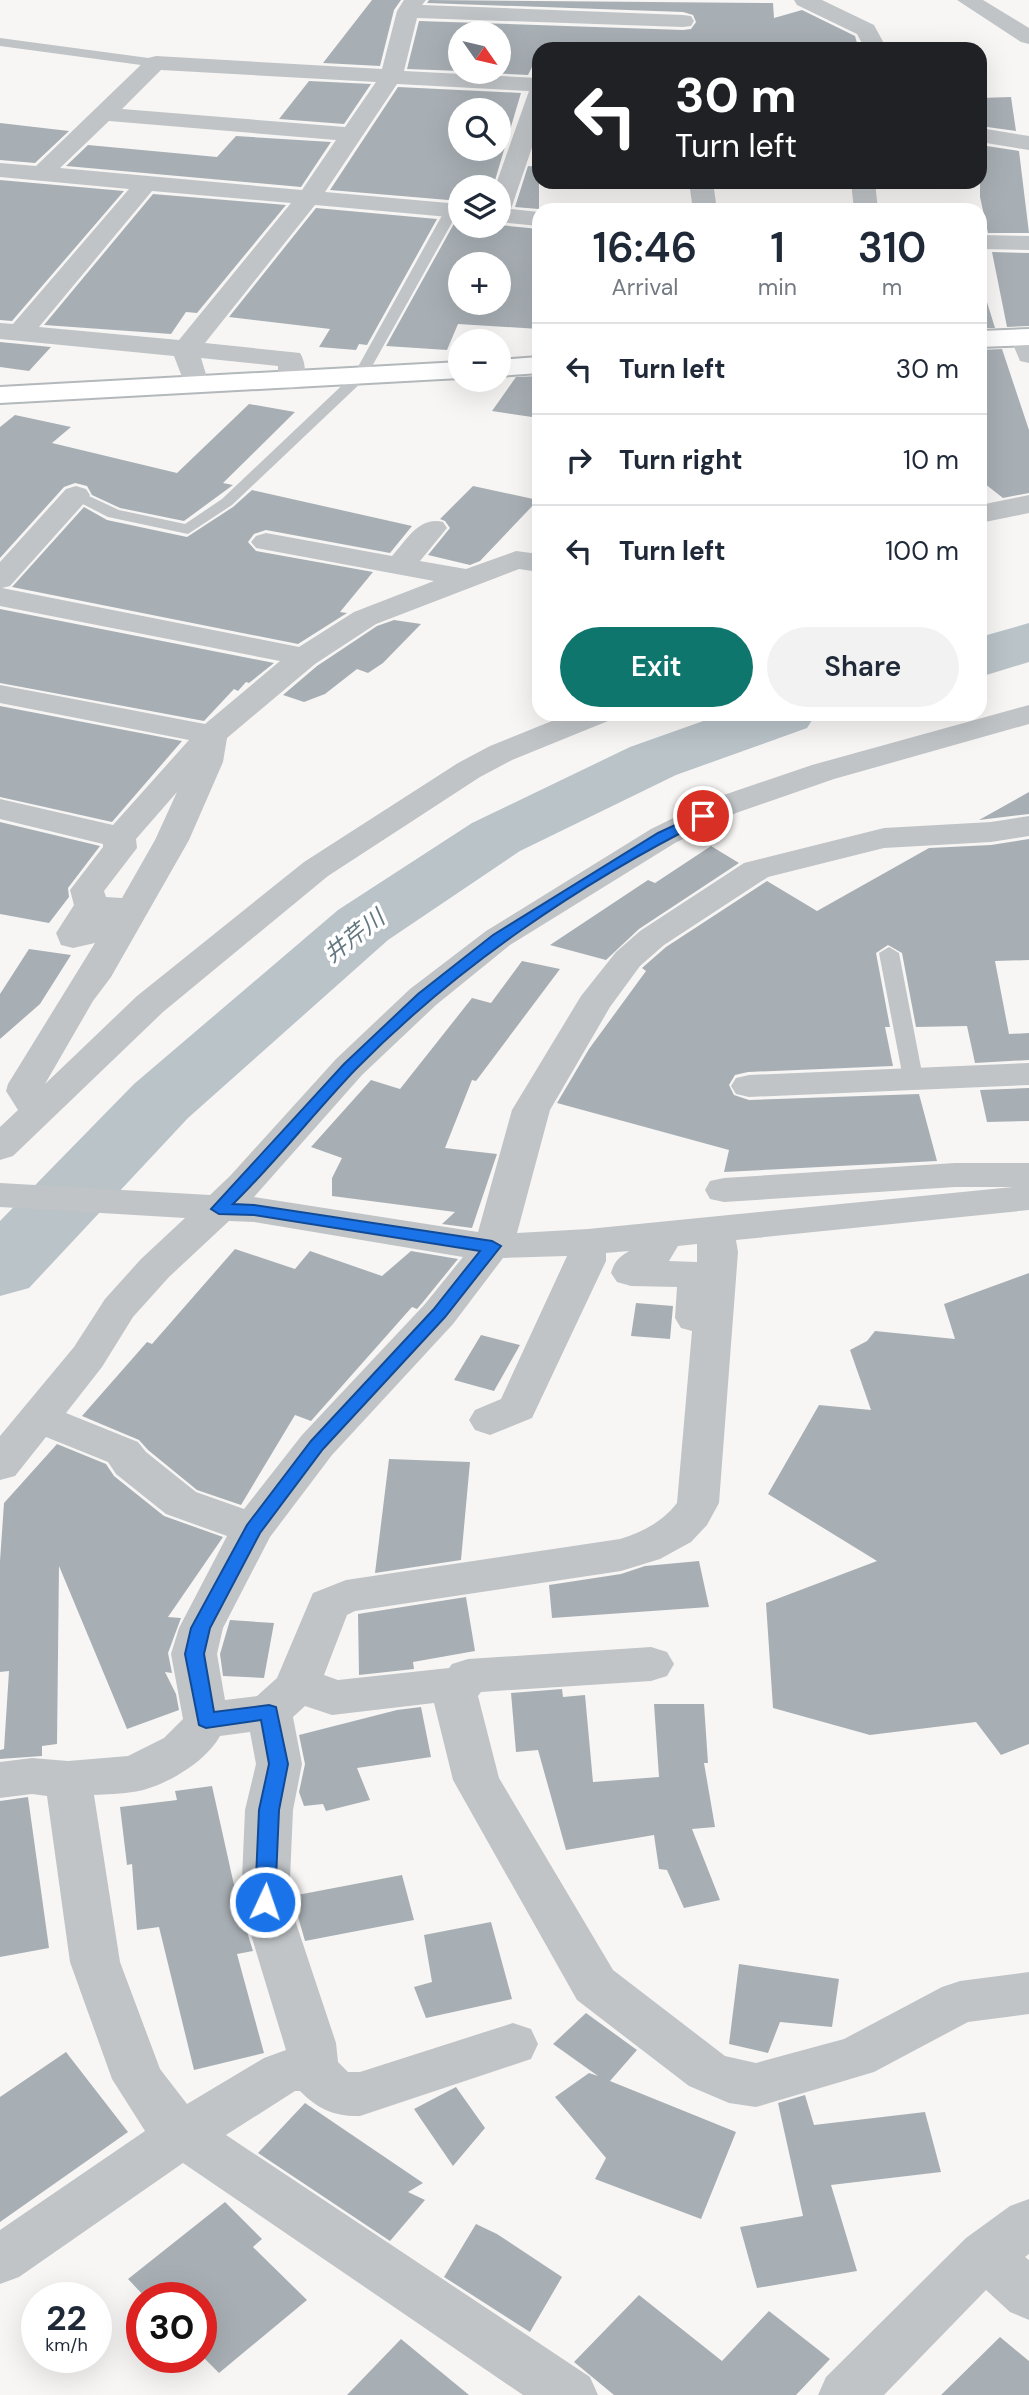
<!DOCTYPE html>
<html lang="en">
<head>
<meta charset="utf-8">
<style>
	:root { --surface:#fff; --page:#f2f2f3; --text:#1f2937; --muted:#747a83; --line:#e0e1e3; --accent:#0f766e }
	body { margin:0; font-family:"DM Sans","Noto Sans JP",sans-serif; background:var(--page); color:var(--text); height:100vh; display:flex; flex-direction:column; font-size:26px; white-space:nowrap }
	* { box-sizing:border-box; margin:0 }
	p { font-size:23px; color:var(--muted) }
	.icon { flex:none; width:38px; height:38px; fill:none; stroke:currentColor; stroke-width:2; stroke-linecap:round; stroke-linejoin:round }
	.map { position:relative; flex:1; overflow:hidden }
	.drawer { position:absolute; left:532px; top:203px; width:455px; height:518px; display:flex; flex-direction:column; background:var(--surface); border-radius:21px; box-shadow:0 7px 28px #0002 }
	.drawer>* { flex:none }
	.top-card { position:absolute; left:532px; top:42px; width:455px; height:147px; border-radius:21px; box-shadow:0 7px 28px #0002; background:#202124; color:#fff; overflow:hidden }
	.needle { width:46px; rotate:124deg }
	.buttons { position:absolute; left:448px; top:21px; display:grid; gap:14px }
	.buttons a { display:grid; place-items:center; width:63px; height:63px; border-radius:50%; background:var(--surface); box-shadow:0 7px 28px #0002; font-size:35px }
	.speed { position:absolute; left:21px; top:2282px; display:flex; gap:14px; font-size:35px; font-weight:700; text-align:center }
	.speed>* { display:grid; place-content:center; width:91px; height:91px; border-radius:50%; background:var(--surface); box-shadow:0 7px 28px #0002; line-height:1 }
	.speed small { font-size:18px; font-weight:400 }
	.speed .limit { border:10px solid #d22; background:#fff; color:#111 }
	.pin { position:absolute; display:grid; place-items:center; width:60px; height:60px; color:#fff; margin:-30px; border:4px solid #fff; border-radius:50%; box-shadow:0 2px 7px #0007 }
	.me { position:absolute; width:77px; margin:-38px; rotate:3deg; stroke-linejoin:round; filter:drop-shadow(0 0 5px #0008) }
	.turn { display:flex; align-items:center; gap:24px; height:147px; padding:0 28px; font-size:32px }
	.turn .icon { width:91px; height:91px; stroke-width:2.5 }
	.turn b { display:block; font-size:49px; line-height:60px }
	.eta { display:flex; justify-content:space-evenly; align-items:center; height:119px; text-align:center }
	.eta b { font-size:42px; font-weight:600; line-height:49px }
	.cta { display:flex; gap:14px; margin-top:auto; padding:14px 28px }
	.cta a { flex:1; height:80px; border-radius:42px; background:var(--accent); color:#fff; font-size:28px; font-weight:600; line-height:80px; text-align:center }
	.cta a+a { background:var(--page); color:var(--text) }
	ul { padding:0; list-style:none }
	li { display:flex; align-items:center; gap:21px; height:91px; padding:0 28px; border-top:2px solid var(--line) }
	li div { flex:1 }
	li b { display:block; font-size:26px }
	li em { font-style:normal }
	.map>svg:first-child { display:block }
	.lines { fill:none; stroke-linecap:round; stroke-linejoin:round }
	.river { fill:#b9c3c8; fill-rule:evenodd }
	.building { fill:#a8afb4; fill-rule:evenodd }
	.secondary-casing { stroke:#b3b8bb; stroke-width:4 }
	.lane { fill:#c0c4c7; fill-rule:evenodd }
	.street { fill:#c0c4c7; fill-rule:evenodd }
	.secondary { fill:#fff; fill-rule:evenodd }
	.route { fill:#1a73e8; stroke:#114b97; stroke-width:2 }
	.labels { text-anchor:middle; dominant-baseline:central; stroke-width:7; stroke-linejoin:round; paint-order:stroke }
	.water-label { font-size:23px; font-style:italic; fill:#64777f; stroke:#fff }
</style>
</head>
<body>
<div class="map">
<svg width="1029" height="2395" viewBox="0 0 1029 2395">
	<rect width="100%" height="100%" fill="#f7f6f4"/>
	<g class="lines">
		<path class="river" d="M1029 623V662L980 677V637Z
			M723 714H816L807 728 676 775 520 851 388 940 188 1118 29 1288 0 1296V1221L134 1084 338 910 472 823 630 747Z"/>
	</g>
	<path class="building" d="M372 0H401L394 10 380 66 323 63Z
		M429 0 773 3 774 18 802 10 855 36 857 43 767 49H539V67H532L528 75 469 72H499V33H460V71L407 69 419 21 683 30 691 29 696 22 693 15 683 12 427 3Z
		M309 81 371 84 344 124 279 119Z
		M398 87 521 93 493 187H460V201L330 190ZM460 110H499V149H460Z
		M1011 97 1016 131 980 126V98Z
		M0 123 69 131 35 163 0 160Z
		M236 136 331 142 301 187 66 166 88 145 217 157Z
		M980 145 1019 151 1029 233H988L980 197Z
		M528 166 539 167V209L515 207Z
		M0 180 124 191 12 321 0 320Z
		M153 194 286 205 197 313 186 312 171 334 44 325Z
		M316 208 437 219 367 345 359 344 356 350 319 347 330 329 229 317Z
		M456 220H460V226L499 225 539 229V329L458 324 447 350 386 346ZM460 264H499V303H460Z
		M992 252 1029 253V326L1007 327Z
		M987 302 995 328H980V303Z
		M0 342 51 347 29 371 0 367Z
		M1002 349 1029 430V493L1003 498 980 480V350Z
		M539 376V418L492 411 516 377Z
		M249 404 295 412 223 483 233 485 184 521 120 508 92 495 87 486 75 483 64 487 0 558V427L15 415 71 427 52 443 177 473Z
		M473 486 538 500 480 561 470 565 428 555 450 528 445 521 440 519Z
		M252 490 412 526 390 553 266 530 254 534 248 542 256 551 373 572 340 612 347 613 298 644 12 587 84 507 107 520 187 537 233 507Z
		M0 609 274 663 249 683 246 682 238 691 234 689 204 721 0 683Z
		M394 620 421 624 383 663 368 673 357 669 325 694 304 702 283 695 317 666 377 626Z
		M0 706 182 741 112 822 0 797Z
		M1029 792V814L979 820Z
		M0 822 100 846 68 888 69 897 49 923 0 914Z
		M1029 839V960L995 961 1009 1034 1029 1033V1060L975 1063 967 1026 916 1027 902 953 888 945 876 953 890 1027H885L893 1066 748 1072 735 1075 729 1085 734 1095 749 1100 919 1094 937 1161 724 1172 729 1150 557 1103 589 1049 646 971 642 968 666 947 767 881 817 911 929 848 991 845Z
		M711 846 739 863 639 929 606 960 550 945 648 880 655 883Z
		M29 949 71 955 40 1004 0 1039V994Z
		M522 961 560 969 476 1081 472 1080 445 1148 497 1154 472 1228 442 1224 455 1212 332 1196V1178L342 1158 311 1147 371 1080 400 1089 472 998 491 1003Z
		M1029 1088V1121L987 1122 980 1090Z
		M235 1249 295 1269 310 1251 382 1276 411 1251 458 1259 423 1302 417 1309 412 1307 311 1421 295 1415 241 1505 197 1490 148 1450 139 1440 82 1416 147 1342 152 1344Z
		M1029 1273V1744L1001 1755 976 1722 870 1735 773 1708 766 1603 877 1561 768 1494 819 1405 871 1410 850 1350 867 1341 875 1331 955 1339 944 1304Z
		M636 1303 673 1306 670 1339 631 1336Z
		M481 1335 520 1345 494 1391 454 1380Z
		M57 1444 106 1464 114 1476 164 1516 223 1537 168 1617 181 1618 168 1653 172 1673 165 1672 176 1694 179 1710 127 1729 59 1566 57 1744 42 1746V1756L0 1759V1750L4 1749 9 1671 0 1672V1561L4 1503Z
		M389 1459 470 1462 461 1560 375 1573Z
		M699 1561 709 1607 552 1618 549 1585 621 1574 645 1566Z
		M466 1597 475 1651 413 1662 414 1669 359 1675 358 1614Z
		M230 1620 274 1623 264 1678 223 1676 220 1654Z
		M562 1689 563 1697 585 1695 593 1782 659 1777 654 1704H704L708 1763H704L715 1827 692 1829 720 1900 684 1908 667 1870 659 1869 654 1835 566 1850 538 1750 516 1752 511 1693Z
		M421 1707 431 1757 357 1768 370 1800 326 1811 323 1804 304 1806 299 1792 305 1764 299 1735 397 1710Z
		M212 1786 238 1903 253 1951 237 1954 264 2053 194 2070 159 1927 137 1930 132 1864 127 1865 120 1807 177 1800 175 1791Z
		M28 1797 49 1948 0 1957V1801Z
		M402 1875 414 1920 305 1941 292 1896Z
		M491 1922 512 1999 426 2018 414 1987 432 1982 424 1935Z
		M739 1964 839 1979 832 2027 780 2022 768 2053 729 2044Z
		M586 2013 637 2050 610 2081 736 2132 701 2219 595 2179 606 2158 555 2097 589 2073 598 2076 553 2044Z
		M66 2052 128 2132 0 2222V2097Z
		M456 2087 485 2128 453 2166 414 2109Z
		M805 2095 814 2125 925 2112 941 2172 831 2185 857 2271 757 2288 740 2227 803 2216 778 2103Z
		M305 2103 423 2183 408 2192 425 2200 390 2241 258 2153Z
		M225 2202 262 2239 253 2247 307 2300 219 2373 201 2355V2298H146L128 2279Z
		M476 2224 497 2234 562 2277 530 2332 444 2277Z
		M639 2295 722 2361 769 2311 830 2359 796 2395H614L574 2362Z
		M1000 2337 1029 2361V2395H941Z
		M401 2339 469 2395H347Z"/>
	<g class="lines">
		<g class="secondary-casing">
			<path id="secondary" d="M1029 329V345L980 347V331Z
				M539 357V373L499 376V360Z
				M460 362V378L0 403V387Z"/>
		</g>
		<path class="lane" d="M0 38 156 59 162 63 156 67 0 46Z
			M452 206 459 210 365 379 232 505 188 534 108 517 71 498 68 495 76 490 119 510 185 524 222 499 354 374 445 210Z
			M889 947 899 953 923 1078 920 1082H906L903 1078 879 953Z"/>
		<path class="street" d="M404 0H426L422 5 683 15 691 16 694 21 691 26 683 27 417 18 404 71 539 78V127L511 209 539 212V226L499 222V187H495L529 91 397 84 325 192 460 204V218L315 205 205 343 300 353C306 362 307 378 300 387L291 389 282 387 278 381V366L201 358 209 384 205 390 196 392 187 390 174 356 0 339V323L13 324 129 189 0 177V163L36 166 148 58 156 56 382 69 397 11ZM161 70 376 82 345 127 122 109ZM109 121 336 140 302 190 60 168ZM152 191 291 203 179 340 39 327Z
			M794 0H822L874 25 887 49H865L857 34 797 5Z
			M957 0H983L1029 28V44L1021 42Z
			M980 128 1029 136V150L980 142Z
			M689 182H713L717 210H693Z
			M851 182H875L878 210H854Z
			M980 235 1029 236V250L980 249Z
			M1023 329 1029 331V363L1020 361 1010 337 1014 331Z
			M76 486 86 489 90 495 86 501 10 586 2 588 299 647 354 612 434 581 256 548 251 542 256 536 266 533 392 556C407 540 419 516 443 522L447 528 420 561 466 569 516 551 539 554V572L519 569 376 624 315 664 227 738 223 762 189 840 111 977 93 1001 45 1084 137 996 304 862 458 763 490 746 569 714H613L608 721 512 760 480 777 328 876 163 1012 13 1156 0 1160V1127L18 1110 6 1091 8 1084 95 943 73 948 61 945 56 933 74 905 70 890 103 847V844L0 819V799L113 825 189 740 0 703V685L205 724 280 661 0 606V562L66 489ZM177 792 155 840 122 898 106 897 104 891 137 848 136 839Z
			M1029 495V513L980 523V505Z
			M1029 705V724L834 779 736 813 675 843 510 945 436 1005 362 1075 254 1197 478 1232 512 1110 581 996 616 952 640 931 744 863 884 828 991 822 1029 816V836L991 842 884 848 768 877 664 945 640 966 610 1007 550 1110 517 1233 588 1229 1013 1187H955L724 1202 710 1199 705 1190 710 1181 724 1178 955 1163H1029V1210L736 1240 738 1252 719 1503 707 1525 691 1542 660 1559 621 1571 355 1611 347 1615 324 1675 338 1680 449 1668 452 1664 468 1659 651 1647 667 1652 674 1664 667 1676 651 1681 481 1692 478 1696 499 1778 613 1970 725 2056 756 2063 844 2039 942 1987 960 1981 1029 1972V2014L968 2022 874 2072 756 2107 729 2103 689 2086 577 2000 453 1780 434 1703 332 1715 305 1706 293 1717 302 1764 293 1810 289 1902 336 2043 338 2062 348 2072H360L513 2023 531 2029 538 2044 531 2059 360 2116C336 2117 317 2109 300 2091H295L226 2135 590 2377 598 2395H523L183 2163 19 2277 0 2284V2230L145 2131 112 2079 70 1962 47 1796 32 1794 0 1798V1762L32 1758 68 1761 128 1756 164 1738 183 1719 171 1654 179 1628 227 1536 166 1514 116 1474 108 1462 46 1437 15 1476 0 1480V1436L74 1347 105 1299 141 1259 185 1218 0 1207V1183L210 1195 230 1176 336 1059 410 989 486 931 651 829 712 799 812 765ZM229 1221 254 1222 463 1257 425 1304 302 1435 244 1509 196 1492 146 1452 138 1442 66 1413 102 1367 133 1317 169 1277ZM697 1244V1262L669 1261 678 1246ZM629 1251C619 1257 614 1262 611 1273L617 1282 631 1286 677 1287 675 1318 681 1328 692 1331 677 1503C662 1522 643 1532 620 1539L346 1580 313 1593 277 1678 257 1696 225 1700 217 1654 223 1628 270 1537 332 1455 453 1324 503 1258 567 1256 501 1399 475 1410 469 1420 475 1430 490 1435 532 1418 606 1261V1253ZM250 1732 256 1764 245 1810 241 1902 286 2050 264 2058 187 2104 160 2069 120 1962 94 1795C107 1794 120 1794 133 1792 163 1788 206 1762 220 1736Z
			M1029 1063V1085L749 1097 736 1094 731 1086 736 1078 749 1075Z
			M1029 2199V2254L1025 2257 1029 2260V2320L1010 2312 986 2290 884 2395H818L826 2377 966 2238 1010 2206Z"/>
		<use href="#secondary" class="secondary"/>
	</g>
	<path class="route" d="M703 812 708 813V819C580 883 455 968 355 1070 313 1114 276 1162 233 1204L254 1205 492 1241 501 1246 445 1317 323 1449 260 1533 210 1628 204 1654 214 1712 269 1705 276 1707 288 1764 279 1810 275 1902 272 1908 265 1910 257 1908 255 1902 259 1810 269 1764 261 1720 206 1728 199 1725 185 1654 191 1628 247 1525 311 1441 433 1310 480 1251 254 1215 219 1214 211 1209 344 1064 418 994 493 935 658 833Z"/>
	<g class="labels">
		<g class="water-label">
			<text transform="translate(354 936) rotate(-38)">井芹川</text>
		</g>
	</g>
</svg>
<div class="buttons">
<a><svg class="needle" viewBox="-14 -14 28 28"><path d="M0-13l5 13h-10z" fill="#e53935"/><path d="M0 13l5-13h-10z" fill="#747a83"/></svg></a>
<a><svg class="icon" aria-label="search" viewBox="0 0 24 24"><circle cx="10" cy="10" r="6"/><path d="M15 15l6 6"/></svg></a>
<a><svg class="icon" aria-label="layers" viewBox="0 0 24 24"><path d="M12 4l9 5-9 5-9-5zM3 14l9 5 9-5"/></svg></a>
<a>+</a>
<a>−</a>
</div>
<div class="speed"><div>22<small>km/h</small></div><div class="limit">30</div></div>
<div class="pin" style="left:703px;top:816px;background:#d93025"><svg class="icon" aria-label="arrive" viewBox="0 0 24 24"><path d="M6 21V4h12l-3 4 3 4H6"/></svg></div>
<svg class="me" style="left:265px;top:1902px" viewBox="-20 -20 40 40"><circle r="17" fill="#1a73e8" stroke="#fff" stroke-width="3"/><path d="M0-11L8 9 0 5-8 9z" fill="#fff"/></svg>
<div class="top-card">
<div class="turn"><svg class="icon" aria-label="left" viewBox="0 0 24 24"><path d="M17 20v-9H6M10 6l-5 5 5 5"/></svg><div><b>30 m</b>Turn left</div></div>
</div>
<section class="drawer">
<div class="eta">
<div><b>16:46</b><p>Arrival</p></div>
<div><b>1</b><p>min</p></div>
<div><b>310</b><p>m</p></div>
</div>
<ul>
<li><svg class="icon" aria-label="left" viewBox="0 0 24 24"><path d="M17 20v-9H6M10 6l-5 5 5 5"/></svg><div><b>Turn left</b></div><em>30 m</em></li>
<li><svg class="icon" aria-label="right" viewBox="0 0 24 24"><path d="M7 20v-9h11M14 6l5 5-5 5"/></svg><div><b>Turn right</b></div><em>10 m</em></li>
<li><svg class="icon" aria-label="left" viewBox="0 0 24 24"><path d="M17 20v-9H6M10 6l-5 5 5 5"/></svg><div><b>Turn left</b></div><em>100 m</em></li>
</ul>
<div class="cta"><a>Exit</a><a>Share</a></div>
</section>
</div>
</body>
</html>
